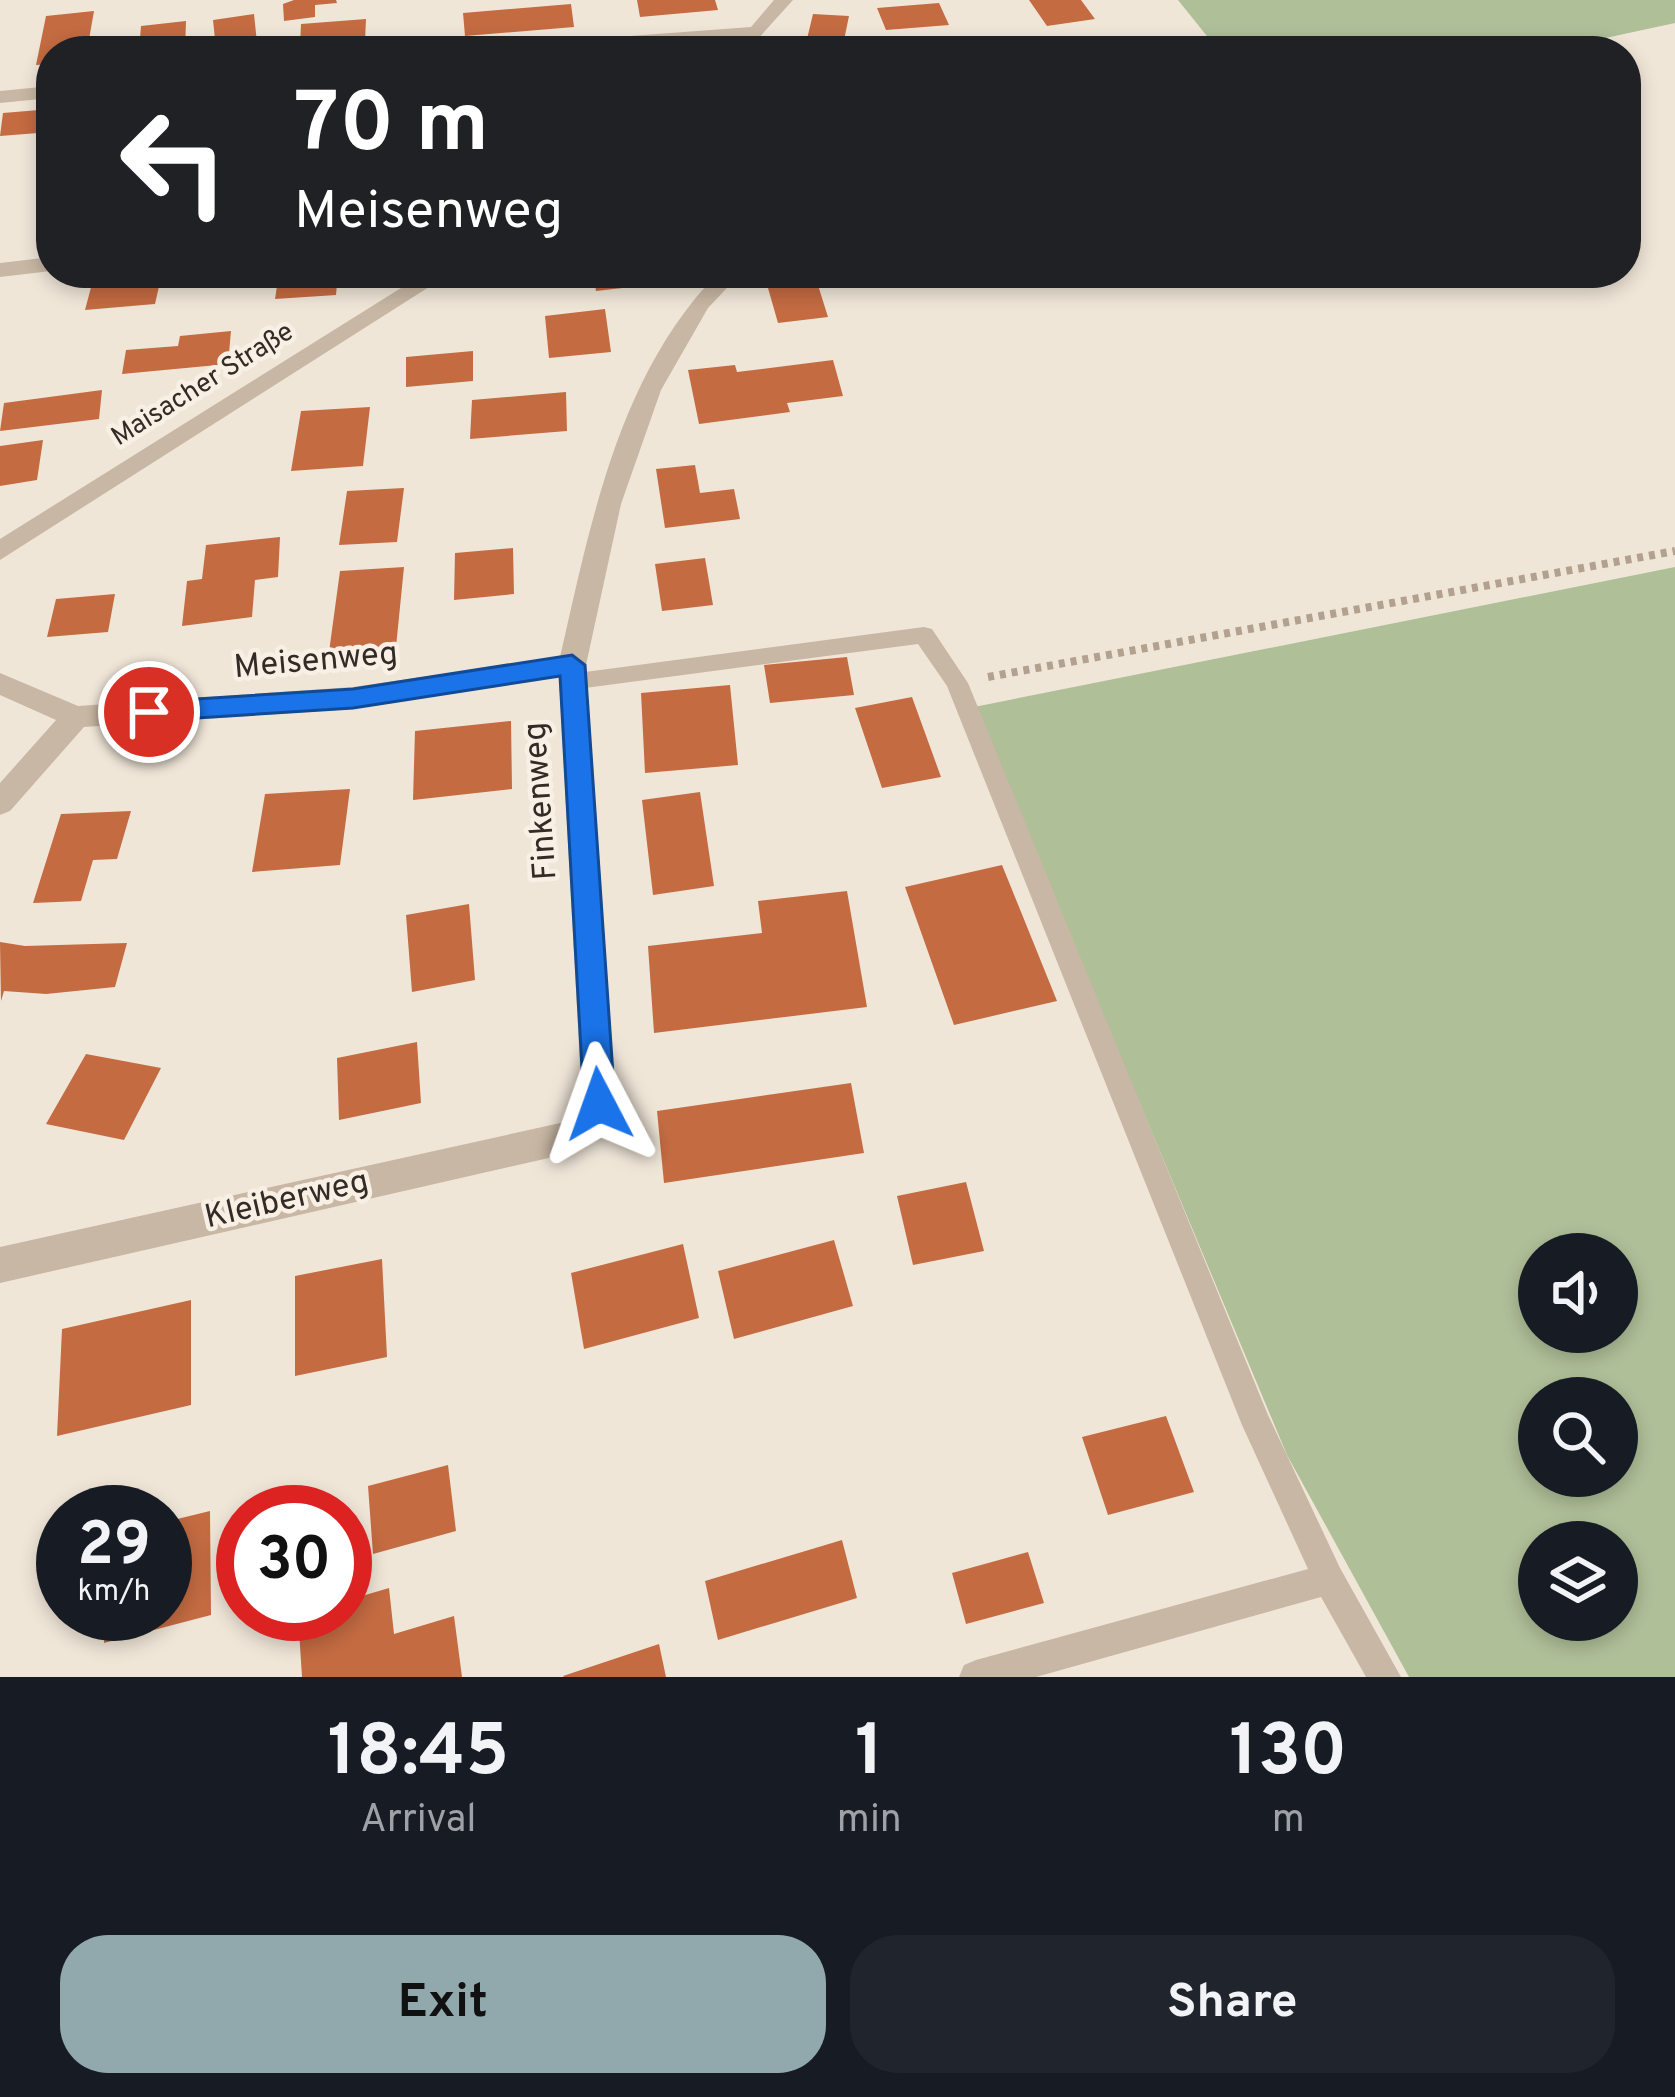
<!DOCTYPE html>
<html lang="en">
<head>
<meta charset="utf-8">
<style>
	:root { --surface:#171b24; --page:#20242c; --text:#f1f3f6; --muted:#9ea1a6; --accent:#91a8ad }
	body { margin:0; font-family:Overpass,sans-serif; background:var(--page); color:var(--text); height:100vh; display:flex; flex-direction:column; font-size:45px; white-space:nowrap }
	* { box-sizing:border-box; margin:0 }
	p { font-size:39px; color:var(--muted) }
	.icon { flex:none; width:66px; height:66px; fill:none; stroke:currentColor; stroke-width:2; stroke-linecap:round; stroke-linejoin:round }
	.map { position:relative; height:1677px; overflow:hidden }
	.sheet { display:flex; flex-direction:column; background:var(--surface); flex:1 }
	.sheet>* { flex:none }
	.top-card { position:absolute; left:36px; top:36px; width:1605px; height:252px; border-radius:48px; box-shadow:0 6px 18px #0003; background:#202124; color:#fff; overflow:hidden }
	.controls { position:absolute; left:1518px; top:1233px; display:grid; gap:24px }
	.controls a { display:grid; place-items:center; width:120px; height:120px; border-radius:50%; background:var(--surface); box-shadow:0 6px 18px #0003; font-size:60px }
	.speed { position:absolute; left:36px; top:1485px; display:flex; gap:24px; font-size:60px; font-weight:700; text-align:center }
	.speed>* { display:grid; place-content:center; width:156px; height:156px; border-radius:50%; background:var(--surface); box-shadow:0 6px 18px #0003; line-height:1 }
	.speed small { font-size:30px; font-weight:400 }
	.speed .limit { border:18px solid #d22; background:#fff; color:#111 }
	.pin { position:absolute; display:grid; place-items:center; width:102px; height:102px; color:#fff; margin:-51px; border:6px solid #fff; border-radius:50%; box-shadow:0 3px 12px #0007 }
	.me { position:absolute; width:132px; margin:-66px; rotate:356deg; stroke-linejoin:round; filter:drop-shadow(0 0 9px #0008) }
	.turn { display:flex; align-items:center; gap:42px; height:252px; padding:0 60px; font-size:54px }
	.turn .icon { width:156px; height:156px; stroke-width:2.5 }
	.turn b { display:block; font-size:84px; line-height:102px }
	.eta { display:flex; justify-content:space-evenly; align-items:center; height:204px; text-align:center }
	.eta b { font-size:72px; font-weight:700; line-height:84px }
	.primary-button { display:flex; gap:24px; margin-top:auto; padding:24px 60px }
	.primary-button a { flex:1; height:138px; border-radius:48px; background:var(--accent); color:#111; font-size:48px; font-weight:700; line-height:138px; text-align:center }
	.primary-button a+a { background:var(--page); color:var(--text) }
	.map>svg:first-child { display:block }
	.green { fill:#afbf98; fill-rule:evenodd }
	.building { fill:#c46b42 }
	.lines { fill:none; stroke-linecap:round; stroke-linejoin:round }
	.path { stroke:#b3a18f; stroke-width:8; stroke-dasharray:6 6; stroke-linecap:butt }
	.lane { fill:#c8b7a4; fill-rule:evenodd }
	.street { fill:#c8b7a4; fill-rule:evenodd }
	.route { fill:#1a73e8; stroke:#114b97; stroke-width:3 }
	.labels { text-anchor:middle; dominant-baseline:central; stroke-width:9; stroke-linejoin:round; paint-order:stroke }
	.far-street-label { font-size:27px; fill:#332b26; stroke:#f8f0e4 }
	.street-label { font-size:33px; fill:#332b26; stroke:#f8f0e4 }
</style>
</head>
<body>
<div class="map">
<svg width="1675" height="1677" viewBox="0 0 1675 1677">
	<rect width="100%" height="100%" fill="#f0e6d8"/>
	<path class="green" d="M1178 0H1675V23L1545 51H1219Z
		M1675 567V1677H1409L1287 1455 974 707ZM1539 1254H1617V1332H1539ZM1539 1398H1617V1476H1539ZM1539 1542H1617V1620H1539Z"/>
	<path class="building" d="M294 0H336L337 3 315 5V17L284 21 283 4Z
		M637 0H715L718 10 640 17Z
		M1029 0H1081L1095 19 1047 26Z
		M939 3 949 25 886 30 877 8Z
		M571 4 574 27 465 36 463 13Z
		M94 11 87 51H51V64L36 65 46 16Z
		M254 14 257 43 216 49 213 20Z
		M813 14 849 16 843 45 806 43Z
		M366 19 365 41 300 47 301 24Z
		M186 21 185 51H139L141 26Z
		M1136 39 1144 51H1093L1089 44Z
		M51 109V132L0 136 3 113Z
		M162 273 155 304 85 310 94 276Z
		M279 273H338L336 295 275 299Z
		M593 273H665L667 283 596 291Z
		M817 282 828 317 778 323 768 288Z
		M605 309 611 352 549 358 545 316Z
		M231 331 228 364 122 374 126 350 178 346 180 336Z
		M473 351V381L406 387V357Z
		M833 360 843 396 787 403 790 412 699 424 688 370 735 365 737 372Z
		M102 390 99 419 0 431 4 403Z
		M566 392 567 431 470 439 472 400Z
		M370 407 363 466 291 471 301 411Z
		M43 440 37 480 0 486V446Z
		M695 465 700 493 734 489 740 519 665 528 656 469Z
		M404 488 397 542 339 545 347 491Z
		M280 537 278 577 255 580 252 617 182 626 187 581 202 579 206 545Z
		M513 548 514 594 454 600 455 553Z
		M705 558 713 605 662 611 655 564Z
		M404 567 396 647 329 652 340 571Z
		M115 594 108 632 47 637 56 599Z
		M847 657 854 695 770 703 764 665Z
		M730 685 738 765 645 773 641 693Z
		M912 697 941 777 882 788 855 708Z
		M511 721 512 789 413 800 415 731Z
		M350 789 340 865 252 872 265 794Z
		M700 792 714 886 653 895 642 800Z
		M131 811 117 859 93 860 81 901 33 903 61 814Z
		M1002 865 1057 1001 954 1025 905 887Z
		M847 891 867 1007 654 1033 648 946 762 933 758 901Z
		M469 904 475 980 412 992 406 915Z
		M0 942 25 946 127 943 115 987 46 994 4 991 1 1001Z
		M417 1042 421 1103 339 1120 337 1058Z
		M86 1054 161 1068 124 1140 46 1124Z
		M851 1083 864 1153 664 1183 657 1111Z
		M966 1182 984 1251 913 1265 897 1196Z
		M834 1240 853 1306 734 1339 718 1271Z
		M683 1244 699 1318 584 1349 571 1273Z
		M382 1259 387 1357 295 1376V1276Z
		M191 1300V1405L57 1436 62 1329Z
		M1166 1416 1194 1492 1108 1515 1082 1437Z
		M448 1465 456 1531 373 1554 368 1486Z
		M210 1511 211 1615 104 1643 105 1614H165V1522Z
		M842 1540 857 1598 718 1640 705 1581Z
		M1028 1552 1044 1603 966 1624 952 1573Z
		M389 1588 394 1634 454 1616 462 1677H302L298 1615 345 1614V1601Z
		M659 1644 666 1677H564L563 1676Z"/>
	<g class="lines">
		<path class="path" d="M988 677 1675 551"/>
		<path class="lane" d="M924 627 932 629 968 683 1268 1415 1340 1568 1401 1677H1366L1321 1597 1036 1677H959L964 1665 976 1660 1308 1569 1242 1425 947 686 918 644 570 690 559 682 570 674Z"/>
		<path class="street" d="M774 0H793L747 51 735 46 740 39 583 51H501L510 45 751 27Z
			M51 86V98L0 103V91Z
			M51 257V271L0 277V263Z
			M425 273H451L0 560V539Z
			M718 273H741L708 308 661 390 621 504 586 665 616 1104C608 1122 594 1145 575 1152L0 1283V1247L565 1122 582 1100 559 677 353 709 84 727 10 811 0 815V783L56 720 0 695V673L78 706 353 687 560 657C591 523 618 375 718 273Z"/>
	</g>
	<path class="route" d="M572 655 585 665 615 1104 610 1114 599 1118 589 1114 584 1104 560 676 353 708 149 721 136 712 149 702 353 689Z"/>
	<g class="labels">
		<g class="far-street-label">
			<text transform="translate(203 385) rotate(-32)">Maisacher Straße</text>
		</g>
		<g class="street-label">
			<text transform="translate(316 662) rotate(-5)">Meisenweg</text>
			<text transform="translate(542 801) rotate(-94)">Finkenweg</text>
			<text transform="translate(287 1201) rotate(-13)">Kleiberweg</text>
		</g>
	</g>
</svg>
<div class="controls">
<a><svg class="icon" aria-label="sound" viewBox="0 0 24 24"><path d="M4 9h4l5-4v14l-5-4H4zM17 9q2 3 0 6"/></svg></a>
<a><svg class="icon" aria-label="search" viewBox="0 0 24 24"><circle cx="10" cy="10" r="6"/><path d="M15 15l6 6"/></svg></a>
<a><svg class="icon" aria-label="layers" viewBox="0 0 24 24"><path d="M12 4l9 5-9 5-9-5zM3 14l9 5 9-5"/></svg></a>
</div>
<div class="speed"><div>29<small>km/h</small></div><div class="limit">30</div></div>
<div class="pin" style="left:149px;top:712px;background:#d93025"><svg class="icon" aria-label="arrive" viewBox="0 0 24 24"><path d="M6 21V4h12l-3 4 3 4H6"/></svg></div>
<svg class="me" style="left:599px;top:1104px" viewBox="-20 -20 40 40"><path d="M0-17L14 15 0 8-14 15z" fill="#1a73e8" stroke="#fff" stroke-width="4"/></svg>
<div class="top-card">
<div class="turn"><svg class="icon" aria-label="left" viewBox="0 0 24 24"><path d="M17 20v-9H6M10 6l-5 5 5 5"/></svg><div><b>70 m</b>Meisenweg</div></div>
</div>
</div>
<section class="sheet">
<div class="eta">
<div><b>18:45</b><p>Arrival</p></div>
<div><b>1</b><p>min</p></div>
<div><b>130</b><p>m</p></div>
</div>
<div class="primary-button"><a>Exit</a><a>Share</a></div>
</section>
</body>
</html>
